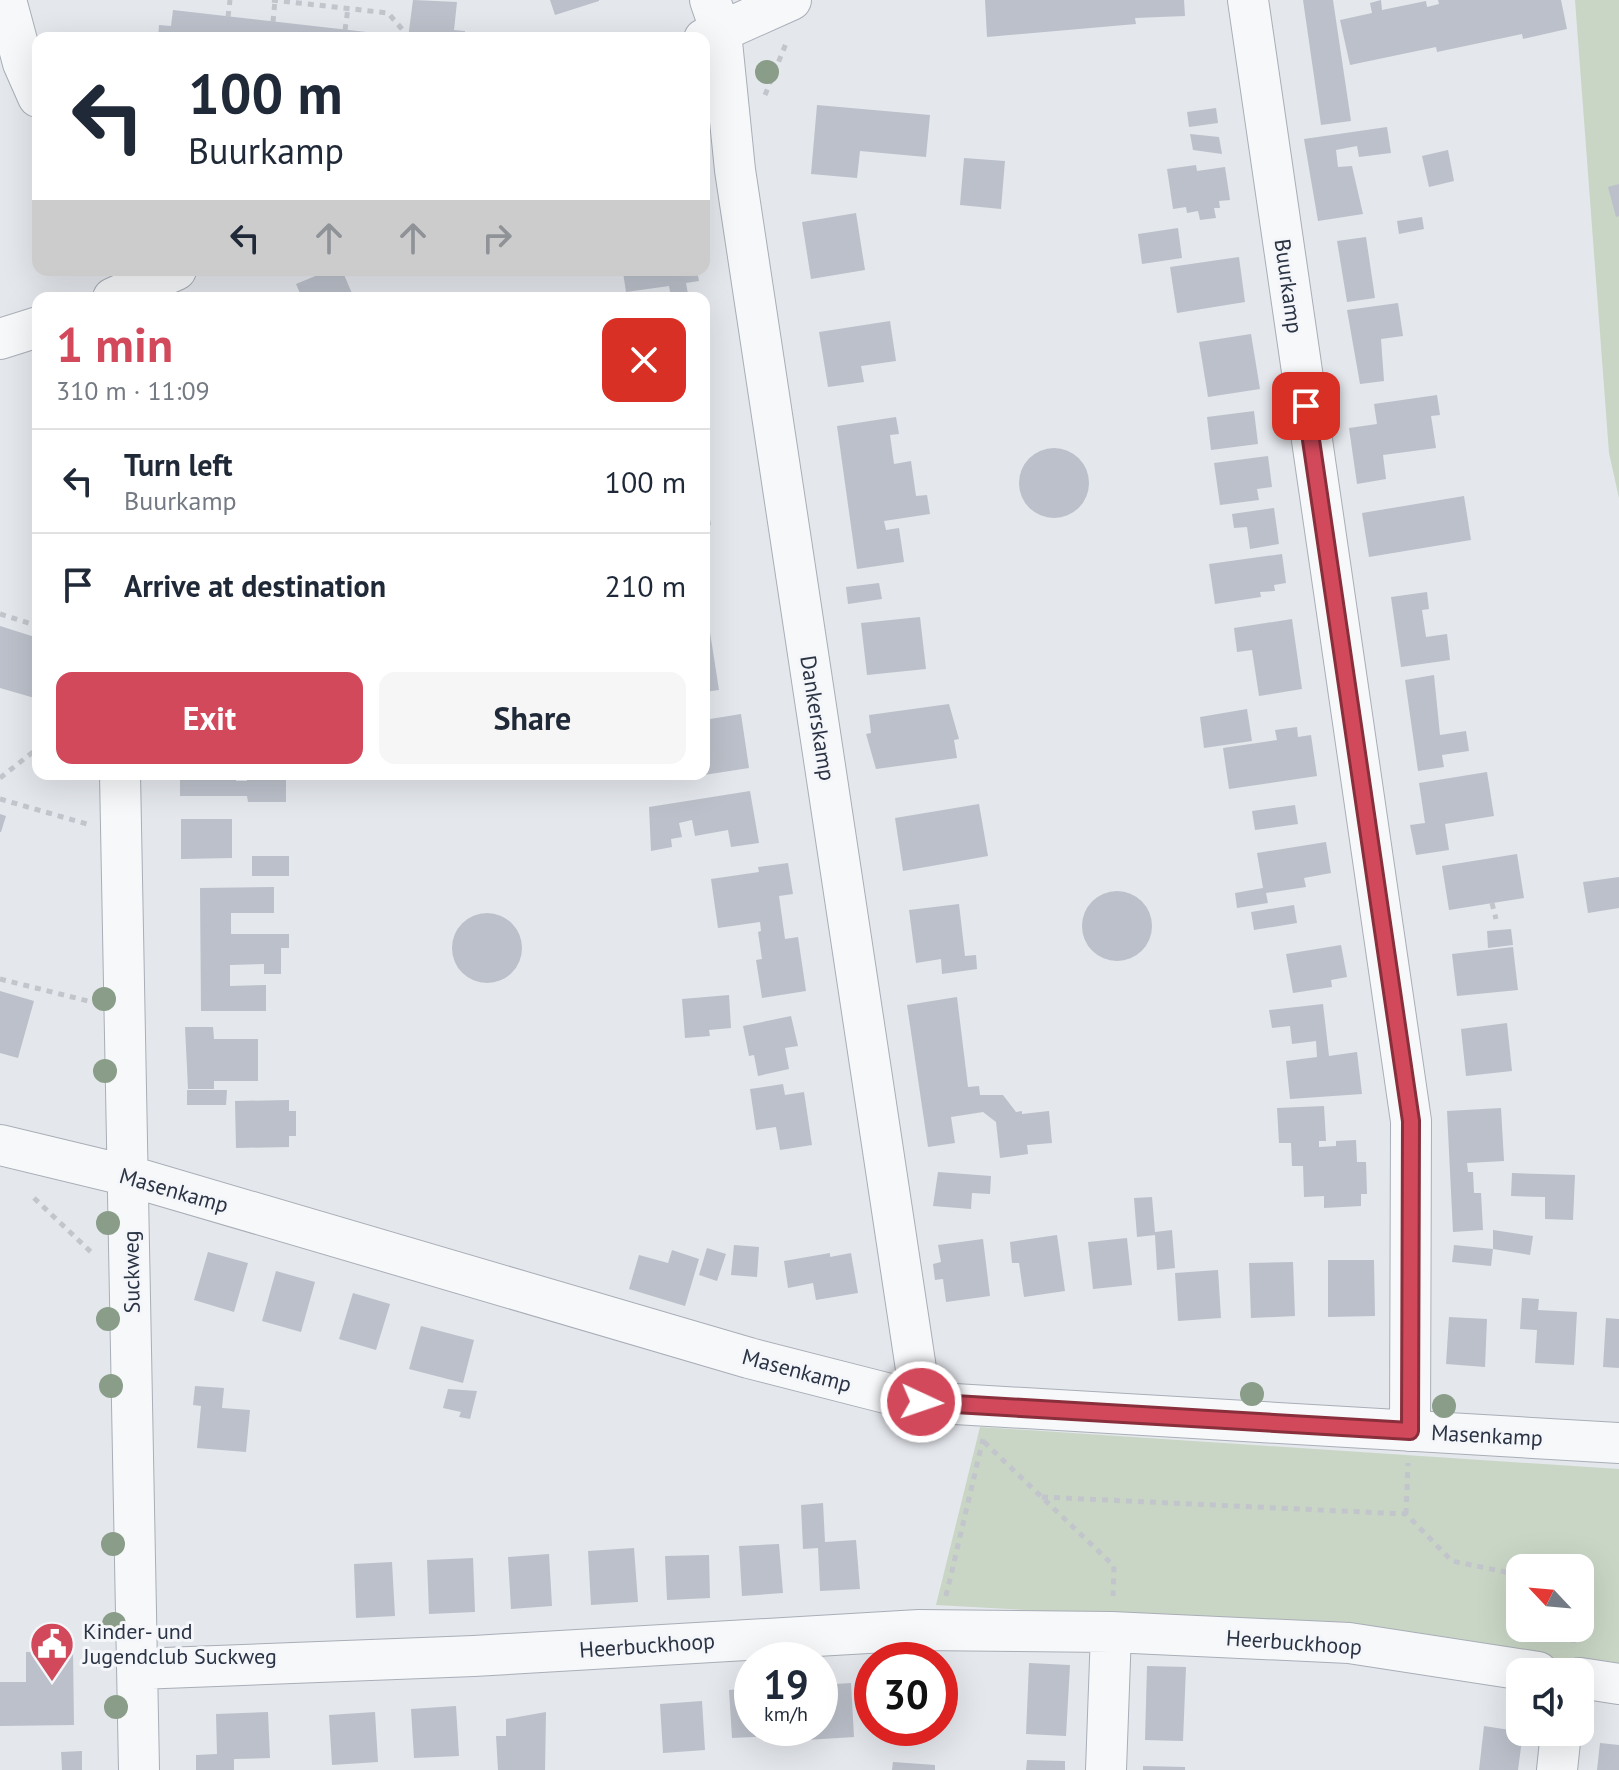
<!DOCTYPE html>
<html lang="en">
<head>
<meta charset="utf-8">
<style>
	:root { --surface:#fff; --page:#f6f6f7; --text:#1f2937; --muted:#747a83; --line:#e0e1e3; --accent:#d1495b }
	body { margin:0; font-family:"PT Sans",sans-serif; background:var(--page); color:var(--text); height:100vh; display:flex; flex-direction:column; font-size:30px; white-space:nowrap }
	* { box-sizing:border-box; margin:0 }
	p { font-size:26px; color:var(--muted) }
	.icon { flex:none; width:44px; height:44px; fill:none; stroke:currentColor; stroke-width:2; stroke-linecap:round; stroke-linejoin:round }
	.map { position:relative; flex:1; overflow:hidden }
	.sheet { position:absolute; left:32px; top:292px; width:678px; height:488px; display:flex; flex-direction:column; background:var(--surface); border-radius:16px; box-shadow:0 8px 32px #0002 }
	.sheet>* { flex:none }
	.top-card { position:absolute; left:32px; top:32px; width:678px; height:244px; border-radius:16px; box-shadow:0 8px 32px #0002; background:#fff; color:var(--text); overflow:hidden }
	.needle { width:52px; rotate:296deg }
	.fabs { position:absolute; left:1506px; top:1554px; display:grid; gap:16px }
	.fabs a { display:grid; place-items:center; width:88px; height:88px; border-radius:16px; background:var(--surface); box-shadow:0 8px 32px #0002; font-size:40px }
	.speed { position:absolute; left:734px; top:1642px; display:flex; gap:16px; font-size:40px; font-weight:700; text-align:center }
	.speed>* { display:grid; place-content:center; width:104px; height:104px; border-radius:50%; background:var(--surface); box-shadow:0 8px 32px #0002; line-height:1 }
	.speed small { font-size:20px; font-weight:400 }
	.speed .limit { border:12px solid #d22; background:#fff; color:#111 }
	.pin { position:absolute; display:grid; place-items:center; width:68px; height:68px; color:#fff; margin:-34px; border-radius:16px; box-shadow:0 4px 12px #0006 }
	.me { position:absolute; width:88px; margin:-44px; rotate:93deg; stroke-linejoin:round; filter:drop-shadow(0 0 6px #0008) }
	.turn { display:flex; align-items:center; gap:28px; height:168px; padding:0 24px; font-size:36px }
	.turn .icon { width:104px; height:104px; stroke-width:2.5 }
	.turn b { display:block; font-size:56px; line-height:68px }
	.lanes { display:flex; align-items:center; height:76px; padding:0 24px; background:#0003; justify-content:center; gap:40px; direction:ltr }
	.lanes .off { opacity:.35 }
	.round { display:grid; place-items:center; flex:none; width:84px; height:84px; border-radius:16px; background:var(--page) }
	.overview { display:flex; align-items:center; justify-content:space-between; height:136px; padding:0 24px }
	h1 { font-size:48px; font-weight:800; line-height:60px; color:var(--accent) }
	.primary-button { display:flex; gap:16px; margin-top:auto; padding:16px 24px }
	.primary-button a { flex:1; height:92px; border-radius:16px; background:var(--accent); color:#fff; font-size:32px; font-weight:800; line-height:92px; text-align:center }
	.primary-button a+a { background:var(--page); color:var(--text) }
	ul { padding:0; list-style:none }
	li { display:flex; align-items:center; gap:24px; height:104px; padding:0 24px; border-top:2px solid var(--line) }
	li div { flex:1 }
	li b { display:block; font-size:30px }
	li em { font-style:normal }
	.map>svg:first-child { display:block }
	.green { fill:#c9d6c5; fill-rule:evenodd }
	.building { fill:#bbc0ca }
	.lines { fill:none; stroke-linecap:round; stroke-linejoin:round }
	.minor-casing { stroke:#a9aeb7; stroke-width:42 }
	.path { stroke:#c2c5cb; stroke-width:5; stroke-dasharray:6 6; stroke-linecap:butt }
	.minor { stroke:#f7f8fa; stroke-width:40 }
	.tree { fill:#899d89 }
	.route-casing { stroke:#882f3b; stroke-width:20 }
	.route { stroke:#d1495b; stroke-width:14 }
	.labels { text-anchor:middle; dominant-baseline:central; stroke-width:6; stroke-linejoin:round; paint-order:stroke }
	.street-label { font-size:22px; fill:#2b3445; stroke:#f4f6f9 }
	.poi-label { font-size:22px; fill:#2b3445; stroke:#f4f6f9; text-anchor:start }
</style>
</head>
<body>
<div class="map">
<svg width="1619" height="1770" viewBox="0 0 1619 1770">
	<rect width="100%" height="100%" fill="#e4e7ec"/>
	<path class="green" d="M1575 0H1619V498L1609 453Z
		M980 1427 1619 1469V1670L1346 1628 936 1605ZM1520 1568H1580V1628H1520Z"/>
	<path class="building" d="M413 0 457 2 454 30 465 31 464 38H408Z
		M550 0H599V1L555 15Z
		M985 0H1184L1185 16 1135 18 1136 24 987 37Z
		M1303 0H1333L1351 121 1321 125Z
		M1381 0 1382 10 1426 1 1427 7 1439 4 1438 0H1561L1567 29 1523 39 1522 34 1437 52 1436 47 1350 65 1340 20 1372 13 1370 3Z
		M173 10 384 34 401 38H158L159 25 171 26Z
		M817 105 930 115 926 157 860 151 857 178 811 174Z
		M1216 108 1218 123 1189 127 1187 112Z
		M1387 127 1391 153 1359 157 1357 146 1336 150 1338 167 1352 166 1363 214 1318 221 1304 139Z
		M1190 134 1219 137 1222 154 1193 150Z
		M1448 150 1454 181 1429 187 1422 156Z
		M964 158 1005 161 1001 209 960 205Z
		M1196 165 1197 171 1225 167 1230 200 1219 201 1220 208H1214L1216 218 1200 220 1198 211 1187 213 1186 207 1173 209 1167 169Z
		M1619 184V216L1616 217 1608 187Z
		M856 213 865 270 811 279 802 222Z
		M1422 217 1424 229 1399 234 1397 221Z
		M1178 228 1182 258 1142 264 1138 234Z
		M1366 237 1375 298 1347 302 1337 241Z
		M1239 257 1245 302 1177 313 1170 267Z
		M330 270H342L354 298H302L296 284Z
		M697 270 699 281 686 283 688 294 671 297 669 286 626 292 623 272Z
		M231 295H260V298H232Z
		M1398 303 1403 336 1381 339 1384 381 1360 384 1347 310Z
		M890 321 896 361 861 366 864 382 828 387 819 332Z
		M1251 334 1260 389 1208 397 1199 342Z
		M1437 395 1440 415 1431 416 1436 448 1383 455 1386 479 1357 484 1349 428 1377 424 1374 404Z
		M1254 411 1258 444 1211 450 1207 417Z
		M896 417 899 434 890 435 894 464 911 461 916 496 927 495 930 514 884 521 886 530 899 528 904 562 857 569 837 426Z
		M1019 483a35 35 0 1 1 70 0a35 35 0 1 1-70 0Z
		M1268 456 1272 487 1257 489 1259 500 1220 505 1214 463Z
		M704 488 711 525 704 526Z
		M1464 496 1471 540 1369 557 1362 513Z
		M1274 508 1279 544 1250 549 1247 527 1234 528 1232 514Z
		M1282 554 1286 583 1274 585 1275 591 1260 592 1261 597 1215 604 1209 564Z
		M879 583 882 599 848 604 846 587Z
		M1427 592 1429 609 1422 610 1426 637 1447 634 1450 660 1401 667 1391 597Z
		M920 617 926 669 867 675 861 623Z
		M1292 619 1302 689 1259 696 1252 650 1237 652 1234 628Z
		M0 626 38 638V699L0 688Z
		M709 626 719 690 704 692V627Z
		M1434 675 1440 735 1466 731 1469 751 1442 755 1444 767 1418 771 1405 680Z
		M949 704 959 739 954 740 957 758 876 769 866 734 871 733 869 715Z
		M1247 709 1252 741 1204 748 1200 717Z
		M741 714 749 768 704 775V720Z
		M1297 727 1298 737 1311 735 1317 776 1229 789 1223 748 1277 740 1275 730Z
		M1487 772 1494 816 1445 824 1449 850 1416 855 1410 825 1425 823 1419 783Z
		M180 774H236V781H247V774H286V802H248L247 796H180Z
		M676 774H696V776L677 779Z
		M750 791 759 843 731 847 728 830 695 836 692 820 679 823 682 837 671 839 672 847 651 851 649 807Z
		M979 804 988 856 903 871 895 818Z
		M1295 805 1298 824 1255 830 1252 811Z
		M0 814 6 816 1 832H0Z
		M181 819H232V858L181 859Z
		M1326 842 1331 873 1304 878 1306 887 1266 893 1268 903 1237 908 1235 893 1263 888 1257 853Z
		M1517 854 1524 898 1449 910 1442 866Z
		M252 856H289V876H252Z
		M788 863 793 894 779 896 785 939 798 937 806 991 762 998 756 960 762 959 758 932 761 931 760 922 718 928 711 879 759 872 758 867Z
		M1619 877V908L1588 913 1583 882Z
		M274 887V913H231V934H289V948H281V974H264V964L230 965V986L266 985V1011H201L200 888Z
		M1082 926a35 35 0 1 1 70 0a35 35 0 1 1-70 0Z
		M959 904 965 956 976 955 977 969 942 974 941 959 916 963 909 910Z
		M1294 905 1297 923 1254 930 1251 912Z
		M452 948a35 35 0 1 1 70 0a35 35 0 1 1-70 0Z
		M1511 929 1513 945 1488 948 1487 931Z
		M1341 945 1347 977 1331 980 1332 987 1293 993 1286 954Z
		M1513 947 1518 990 1457 996 1452 954Z
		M0 991 34 1001 18 1058 0 1053Z
		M729 995 731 1028 709 1030 710 1036 685 1038 682 999Z
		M957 997 968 1087 979 1086 980 1095H1003L1016 1112 1022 1111V1114L1049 1111 1052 1143 1027 1145 1028 1154 1000 1158 996 1122 983 1112 951 1117 955 1143 928 1147 907 1005Z
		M1323 1004 1329 1056 1357 1052 1362 1094 1290 1099 1286 1061 1317 1057 1316 1041 1292 1044 1290 1026 1272 1028 1269 1010Z
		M791 1016 798 1046 785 1048 789 1069 758 1076 754 1055 749 1056 743 1026Z
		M1507 1023 1512 1071 1466 1076 1461 1029Z
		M185 1027H213L214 1039H258V1081H214V1089H188Z
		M783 1084 785 1095 804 1092 812 1145 780 1150 776 1127 756 1130 750 1089Z
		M187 1090H227L226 1105H187Z
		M289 1100V1111H296V1136H289V1147L236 1148 235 1101Z
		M1324 1106 1326 1141H1319V1147L1336 1146V1141L1356 1140 1357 1162H1366L1367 1194H1361V1206L1324 1208V1196L1304 1197 1303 1166H1292L1291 1143H1279L1277 1108Z
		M1501 1108 1504 1161 1467 1163 1468 1172H1473L1474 1193H1481L1483 1230 1453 1232 1447 1111Z
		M938 1172 991 1176 990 1194 972 1193 971 1209 933 1206Z
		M1512 1173 1575 1175 1573 1220 1545 1219V1197L1511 1196Z
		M1152 1197 1155 1232 1172 1230 1175 1268 1157 1270 1155 1235 1137 1237 1134 1198Z
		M1493 1230 1533 1236 1530 1255 1493 1249 1491 1266 1452 1262 1454 1245 1493 1249Z
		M1057 1235 1065 1291 1024 1297 1019 1263H1012L1010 1242Z
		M1127 1238 1132 1285 1093 1289 1088 1242Z
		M983 1239 990 1296 946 1302 943 1279 935 1280 933 1264 941 1262 938 1245Z
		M734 1245 759 1247 757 1277 731 1275Z
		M707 1248 726 1254 717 1281 699 1275Z
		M672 1250 699 1259 685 1306 629 1289 639 1255 668 1263Z
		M208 1252 248 1263 234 1312 194 1300Z
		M830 1253V1257L851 1253 858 1293 816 1300 813 1283 788 1288 784 1261Z
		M1328 1260H1374L1375 1316 1328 1317Z
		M1293 1262 1295 1316 1251 1318 1249 1263Z
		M1218 1270 1221 1318 1178 1321 1175 1273Z
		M276 1271 315 1282 301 1332 262 1321Z
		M353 1293 390 1304 376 1350 339 1339Z
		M1522 1298 1539 1299 1538 1310 1577 1312 1574 1365 1535 1363 1537 1330 1520 1329Z
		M1449 1317 1487 1319 1485 1367 1446 1364Z
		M1606 1318 1619 1319V1368L1603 1367Z
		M421 1326 474 1340 463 1383 409 1369Z
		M195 1386 224 1388 222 1408 250 1410 246 1452 197 1448 201 1406 193 1405Z
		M448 1389 477 1391 470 1419 459 1417 461 1412 443 1408Z
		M823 1503 825 1542 856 1540 860 1589 820 1591 818 1548 803 1549 801 1505Z
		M779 1544 783 1593 742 1596 739 1546Z
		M634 1548 638 1602 591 1605 588 1551Z
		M549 1554 552 1606 511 1609 508 1557Z
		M709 1555 710 1598 667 1600 665 1556Z
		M473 1558 475 1612 429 1614 427 1560Z
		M392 1562 395 1616 356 1618 354 1564Z
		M26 1652H73L74 1725 0 1726V1682H26Z
		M1029 1663 1070 1665 1066 1736 1026 1734Z
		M1147 1666 1186 1667 1183 1741 1145 1740Z
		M851 1683 854 1737 806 1740V1728H820V1685Z
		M752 1688V1728H773L774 1736 732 1738 729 1690Z
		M702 1701 705 1750 663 1753 660 1704Z
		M456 1706 459 1756 414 1758 411 1709Z
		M268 1712 270 1758 234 1759V1770H196V1755L217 1754 216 1714Z
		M375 1712 378 1762 332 1765 329 1715Z
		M546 1712 545 1770H498L496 1736H506V1719Z
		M1484 1726 1523 1732 1518 1770H1479Z
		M1600 1743 1619 1745V1770H1597Z
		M82 1751V1770H62L61 1752Z
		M1027 1760 1065 1761V1770H1026Z
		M893 1762 935 1765V1770H892Z
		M1143 1766 1185 1767V1770H1143Z"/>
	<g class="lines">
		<g class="minor-casing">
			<path id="minor" d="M6 0 23 63 38 97
				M710 0 721 32 735 170 921 1402
				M1248 0 1411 1121 1410 1431
				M704 39 791 0
				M113 298 176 270
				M0 339 38 327
				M120 774 139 1770
				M0 1145 129 1176 749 1358 921 1402 1619 1443
				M138 1669 474 1656 919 1630 1111 1632 1349 1643 1538 1672
				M1580 1678 1619 1684
				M1106 1770 1111 1632
				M1557 1770 1561 1732"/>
		</g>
		<path class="path" d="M272 0 388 13 409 37
			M228 17 230 0
			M273 22 275 0
			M345 30 348 8
			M765 95 787 41
			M0 614 38 626
			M0 778 38 748
			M0 799 87 824
			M1492 903 1496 919
			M0 979 88 1001
			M34 1198 92 1253
			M984 1442 1114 1566 1113 1596
			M1042 1497 1406 1514 1452 1561 1520 1575
			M1406 1514 1408 1463
			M946 1596 983 1439
			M1573 1643 1575 1628"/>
		<use href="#minor" class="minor"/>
	</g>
	<g class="tree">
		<circle cx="767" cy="72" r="12"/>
		<circle cx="104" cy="999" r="12"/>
		<circle cx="105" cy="1071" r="12"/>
		<circle cx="108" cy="1223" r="12"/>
		<circle cx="108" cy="1319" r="12"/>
		<circle cx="111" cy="1386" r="12"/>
		<circle cx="1252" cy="1394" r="12"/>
		<circle cx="1444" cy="1406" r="12"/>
		<circle cx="113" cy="1544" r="12"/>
		<circle cx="114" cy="1624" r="12"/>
		<circle cx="116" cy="1707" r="12"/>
	</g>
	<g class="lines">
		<g class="route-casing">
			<path id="route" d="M921 1402 1410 1431 1411 1121 1306 406"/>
		</g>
		<use href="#route" class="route"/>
	</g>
	<defs>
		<g id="civic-pin" transform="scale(2.3)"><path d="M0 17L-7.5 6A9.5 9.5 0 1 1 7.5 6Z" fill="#d1495b" stroke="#f4f6f9"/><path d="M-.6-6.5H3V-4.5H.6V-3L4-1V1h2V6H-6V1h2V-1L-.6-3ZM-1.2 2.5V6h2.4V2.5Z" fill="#fff"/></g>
	</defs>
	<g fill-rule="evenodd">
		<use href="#civic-pin" x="52" y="1644"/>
	</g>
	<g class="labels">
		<g class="street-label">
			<text transform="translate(1289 286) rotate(82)">Buurkamp</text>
			<text transform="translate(818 718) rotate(81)">Dankerskamp</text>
			<text transform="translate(174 1190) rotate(16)">Masenkamp</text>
			<text transform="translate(131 1272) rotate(-91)">Suckweg</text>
			<text transform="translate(797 1370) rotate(15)">Masenkamp</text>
			<text transform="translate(1487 1435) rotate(3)">Masenkamp</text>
			<text transform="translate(1294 1642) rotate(4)">Heerbuckhoop</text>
			<text transform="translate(647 1645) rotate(-4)">Heerbuckhoop</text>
		</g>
		<g class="poi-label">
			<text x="83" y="1631">Kinder- und<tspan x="83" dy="25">Jugendclub Suckweg</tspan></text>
		</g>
	</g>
</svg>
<div class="fabs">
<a><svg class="needle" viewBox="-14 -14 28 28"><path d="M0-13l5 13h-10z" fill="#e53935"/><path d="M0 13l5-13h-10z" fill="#747a83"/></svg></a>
<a><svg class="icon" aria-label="sound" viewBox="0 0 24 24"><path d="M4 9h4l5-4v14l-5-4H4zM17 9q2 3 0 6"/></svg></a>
</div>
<div class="speed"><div>19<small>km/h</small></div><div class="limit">30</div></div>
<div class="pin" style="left:1306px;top:406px;background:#d93025"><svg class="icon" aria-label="arrive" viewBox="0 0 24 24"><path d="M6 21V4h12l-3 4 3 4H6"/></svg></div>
<svg class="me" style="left:921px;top:1402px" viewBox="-20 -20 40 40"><circle r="17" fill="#d1495b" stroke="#fff" stroke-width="3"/><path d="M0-11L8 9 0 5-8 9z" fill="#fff"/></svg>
<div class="top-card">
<div class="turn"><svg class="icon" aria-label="left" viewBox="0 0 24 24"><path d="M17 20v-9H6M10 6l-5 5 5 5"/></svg><div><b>100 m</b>Buurkamp</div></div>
<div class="lanes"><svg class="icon" aria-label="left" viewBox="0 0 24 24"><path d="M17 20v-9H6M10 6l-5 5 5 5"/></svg><svg class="icon off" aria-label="ahead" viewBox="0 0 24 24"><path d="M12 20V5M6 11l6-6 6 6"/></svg><svg class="icon off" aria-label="ahead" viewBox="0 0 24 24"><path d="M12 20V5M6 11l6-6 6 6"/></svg><svg class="icon off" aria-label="right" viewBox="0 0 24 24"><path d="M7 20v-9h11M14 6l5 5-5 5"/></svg></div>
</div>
<section class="sheet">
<div class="overview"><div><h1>1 min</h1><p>310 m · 11:09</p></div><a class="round" style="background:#d93025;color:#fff"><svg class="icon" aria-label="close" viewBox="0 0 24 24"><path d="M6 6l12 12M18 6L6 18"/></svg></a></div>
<ul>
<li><svg class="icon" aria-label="left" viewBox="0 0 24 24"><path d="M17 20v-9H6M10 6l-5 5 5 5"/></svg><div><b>Turn left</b><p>Buurkamp</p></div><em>100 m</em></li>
<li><svg class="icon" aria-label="arrive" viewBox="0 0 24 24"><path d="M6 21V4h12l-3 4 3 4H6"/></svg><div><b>Arrive at destination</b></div><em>210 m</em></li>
</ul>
<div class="primary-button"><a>Exit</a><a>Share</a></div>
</section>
</div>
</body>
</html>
